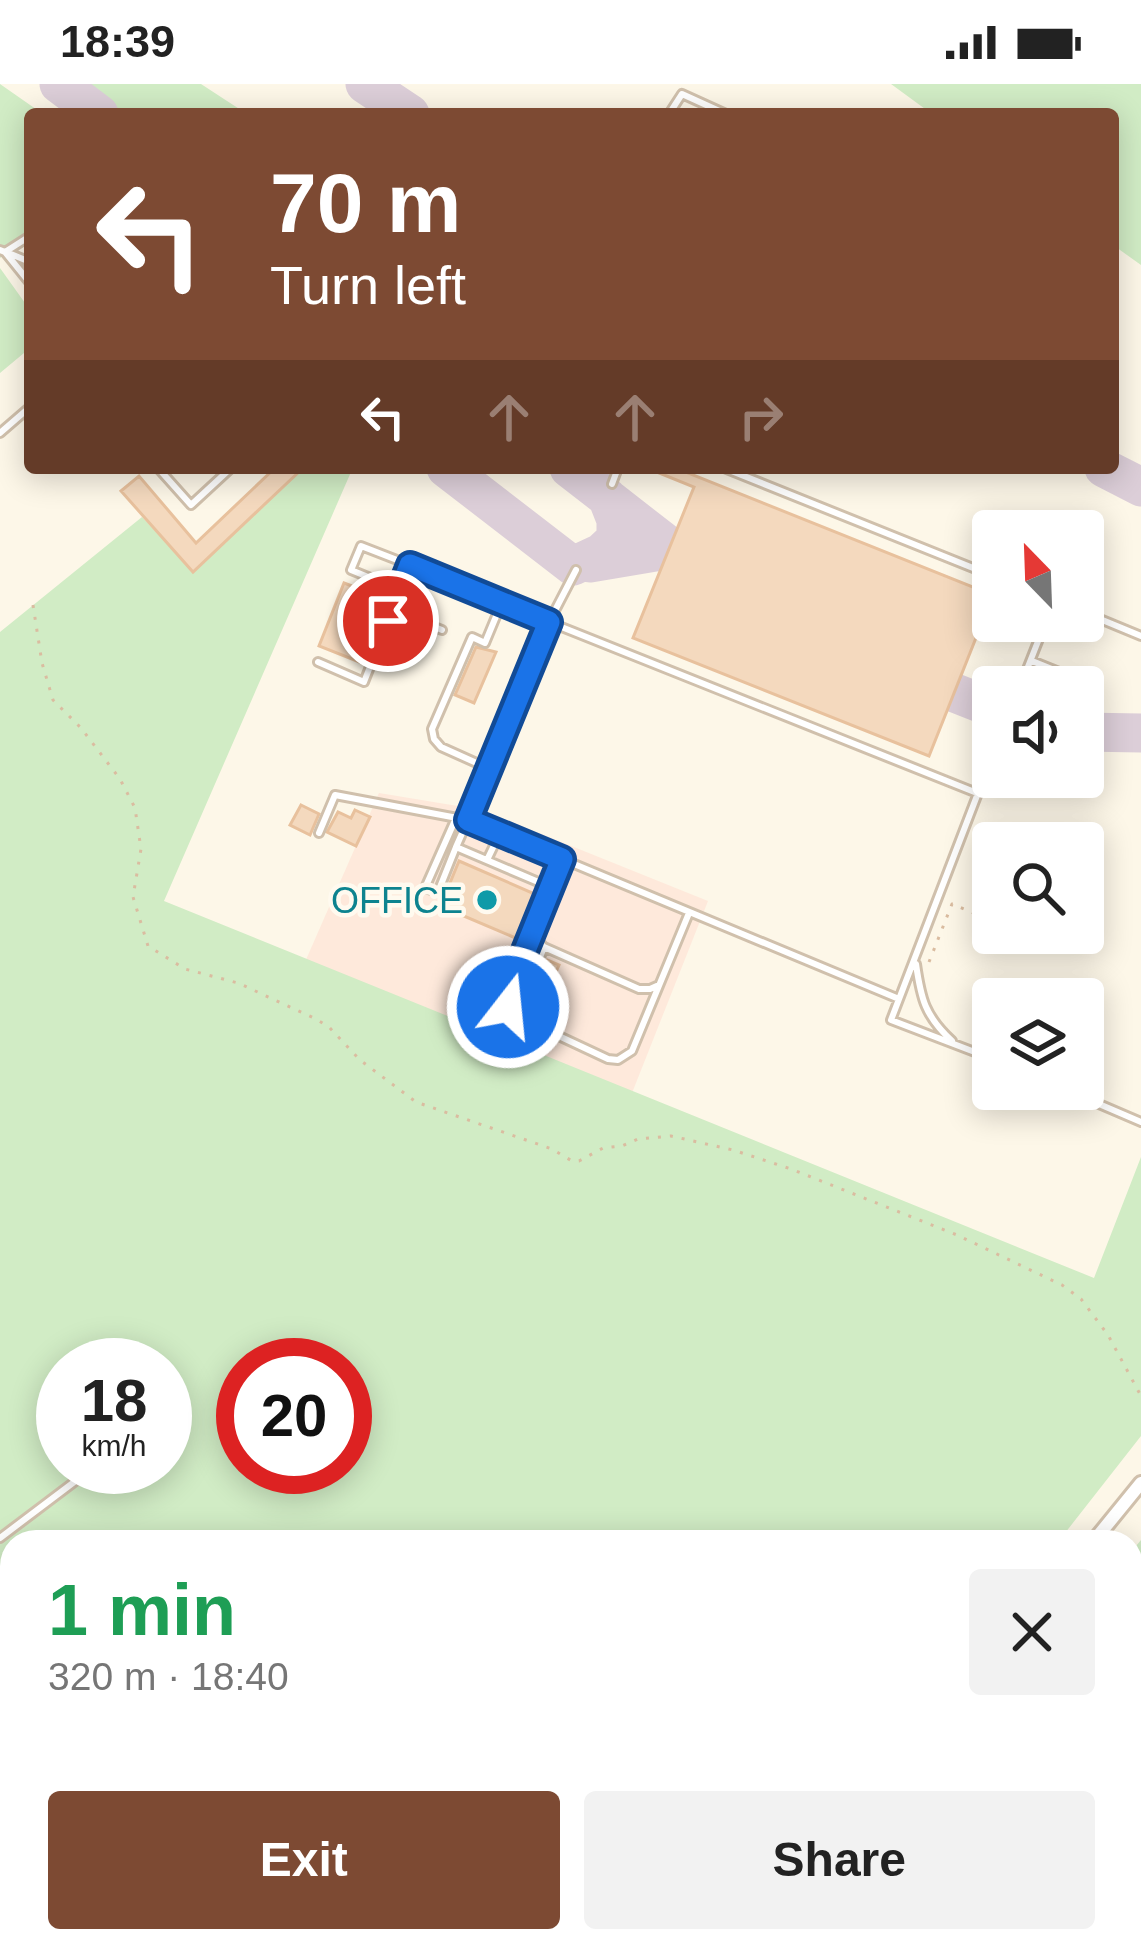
<!DOCTYPE html>
<html lang="en">
<head>
<meta charset="utf-8">
<style>
	:root { --surface:#fff; --page:#f2f2f2; --text:#222; --muted:#767676; --accent:#7d4a33 }
	body { margin:0; font-family:Helvetica,sans-serif; background:var(--page); color:var(--text); height:100vh; display:flex; flex-direction:column; font-size:45px; white-space:nowrap }
	* { box-sizing:border-box; margin:0 }
	p { font-size:39px; color:var(--muted) }
	.icon { flex:none; width:66px; height:66px; fill:none; stroke:currentColor; stroke-width:2; stroke-linecap:round; stroke-linejoin:round }
	.map { position:relative; flex:1; overflow:hidden }
	.side { position:absolute; left:0px; top:1446px; width:1143px; height:423px; display:flex; flex-direction:column; background:var(--surface); border-radius:36px 36px 0 0; box-shadow:0 6px 30px #0003 }
	.side>* { flex:none }
	.top-card { position:absolute; left:24px; top:24px; width:1095px; height:366px; border-radius:12px; box-shadow:0 6px 30px #0003; background:#7d4a33; color:#fff; overflow:hidden }
	.needle { width:78px; rotate:337deg }
	.fabs { position:absolute; left:972px; top:426px; display:grid; gap:24px }
	.fabs a { display:grid; place-items:center; width:132px; height:132px; border-radius:12px; background:var(--surface); box-shadow:0 6px 30px #0003; font-size:60px }
	.speed { position:absolute; left:36px; top:1254px; display:flex; gap:24px; font-size:60px; font-weight:700; text-align:center }
	.speed>* { display:grid; place-content:center; width:156px; height:156px; border-radius:50%; background:var(--surface); box-shadow:0 6px 30px #0003; line-height:1 }
	.speed small { font-size:30px; font-weight:400 }
	.speed .limit { border:18px solid #d22; background:#fff; color:#111 }
	.pin { position:absolute; display:grid; place-items:center; width:102px; height:102px; color:#fff; margin:-51px; border:6px solid #fff; border-radius:50%; box-shadow:0 3px 12px #0007 }
	.me { position:absolute; width:132px; margin:-66px; rotate:16deg; stroke-linejoin:round; filter:drop-shadow(0 0 9px #0008) }
	.turn { display:flex; align-items:center; gap:42px; height:252px; padding:0 48px; font-size:54px }
	.turn .icon { width:156px; height:156px; stroke-width:2.5 }
	.turn b { display:block; font-size:84px; line-height:102px }
	.lanes { display:flex; align-items:center; height:114px; padding:0 48px; background:#0003; justify-content:center; gap:60px; direction:ltr }
	.lanes .off { opacity:.35 }
	.round { display:grid; place-items:center; flex:none; width:126px; height:126px; border-radius:12px; background:var(--page) }
	.head { display:flex; align-items:center; justify-content:space-between; height:204px; padding:0 48px }
	h1 { font-size:72px; font-weight:600; line-height:90px; color:#1e9e55 }
	.button { display:flex; gap:24px; margin-top:auto; padding:24px 48px }
	.button a { flex:1; height:138px; border-radius:12px; background:var(--accent); color:#fff; font-size:48px; font-weight:600; line-height:138px; text-align:center }
	.button a+a { background:var(--page); color:var(--text) }
	.status { display:flex; justify-content:space-between; align-items:center; height:84px; padding:0 60px; background:var(--surface); direction:ltr }
	.status svg { height:33px; fill:currentColor }
	.map>svg:first-child { display:block }
	.commercial { fill:#fee9db }
	.green { fill:#d1ecc5; fill-rule:evenodd }
	.lines { fill:none; stroke-linecap:round; stroke-linejoin:round }
	.canal { stroke:#badde8; stroke-width:15 }
	.taxiway { stroke:#dcced8; stroke-width:39 }
	.building { fill:#f4d9be; stroke:#e8c19d; stroke-width:3 }
	.lane-casing { stroke:#d0c0ac; stroke-width:12 }
	.street-casing { stroke:#d0c0ac; stroke-width:18 }
	.path { stroke:#dabca0; stroke-width:3; stroke-dasharray:3 9; stroke-linecap:butt }
	.lane { stroke:#fff; stroke-width:6 }
	.street { stroke:#fff; stroke-width:12 }
	.route-casing { stroke:#114b97; stroke-width:30 }
	.route { stroke:#1a73e8; stroke-width:21 }
	.culture-dot { fill:#0f9aa8; stroke:#fffaef; stroke-width:4.5 }
	.labels { text-anchor:middle; dominant-baseline:central; stroke-width:9; stroke-linejoin:round; paint-order:stroke }
	.culture-label { font-size:36px; fill:#0d838f; stroke:#fffaef; text-anchor:end }
</style>
</head>
<body>
<div class="status"><b>18:39</b><svg viewBox="0 0 49 12"><path d="M0 12V9h3v3zM5 12V6h3v6zM10 12V3h3v9zM15 12V0h3v12zM26 1h20v11H26zM47 4h2v5h-2z"/></svg></div>
<div class="map">
<svg width="1141" height="1867" viewBox="0 0 1141 1867">
	<rect width="100%" height="100%" fill="#fdf7e8"/>
	<path class="commercial" d="M379 709 482 726 708 817 632 1009 305 878Z"/>
	<path class="green" d="M0 0 43 30H30V151L0 174Z
		M71 0H201L247 30H111Z
		M891 0H1141V181L1113 161V30H932Z
		M0 184 30 226V264L0 289Z
		M303 384H345L351 388 164 817 1094 1194 1141 1073V1352L1058 1458H12V1561L0 1552V548L142 433 193 487ZM63 1281H165V1383H63ZM243 1281H345V1383H243Z
		M1141 1456V1755L1131 1769V1468Z
		M529 1857H743L734 1867H528Z
		M812 1857H1059L1050 1867H804Z"/>
	<g class="lines">
		<path class="canal" d="M1131 1818 1141 1806
			M1091 1867 1099 1857"/>
		<path class="taxiway" d="M59 0 99 30
			M365 0 410 30
			M446 384 573 482 601 469 616 455V436L607 413
			M569 384 673 465 590 479
			M1104 384 1141 403
			M955 609 993 624
			M1083 648 1141 649"/>
	</g>
	<path class="building" d="M275 384H303L193 488 121 407 139 392 196 459Z
		M647 384H690L688 389 993 511 929 672 633 554 694 403Z
		M344 499 387 515 362 579 319 562Z
		M476 563 496 568 474 619 455 611Z
		M301 721 319 730 310 751 290 741Z
		M355 726 370 733 356 762 327 748 338 728 351 734Z
		M459 777 537 811 518 855 438 821 445 811Z
		M547 876 559 881 547 908 537 903Z
		M12 1691V1749L0 1731V1699Z
		M12 1779V1845L0 1826V1787Z"/>
	<g class="lines">
		<g class="lane-casing">
			<path id="lane" d="M669 30 682 10 726 30
				M0 166 5 168 30 199
				M5 168 30 152
				M6 168 30 178
				M0 349 30 323
				M158 384 191 421 231 384
				M724 384 993 492
				M612 400 618 384
				M410 481 549 538 576 486
				M1083 528 1141 552
				M1032 577 1089 600
				M318 578 364 598 410 481 361 462 351 486 400 506 417 536 442 546
				M1020 603 1046 537
				M993 670 891 936 993 975
				M490 685 441 663 434 655 432 645 472 553 485 559 502 518
				M456 734 425 804 438 808 456 763 550 803
				M319 749 335 711 468 736 456 763
				M487 776 500 749
				M535 848 536 855 544 863 639 905H650L659 901
				M544 863 527 907 511 901 561 775
				M916 880C921 915 925 932 952 957
				M511 901 506 916 514 931 608 975 618 976 632 967 689 829
				M899 915 468 736 549 538 977 709
				M1064 1005 1141 1038
				M165 1304 177 1320 165 1329
				M0 1454 94 1383
				M0 1582 12 1592
				M319 1857 327 1867"/>
		</g>
		<g class="street-casing">
			<path id="street" d="M1093 1458 1141 1399
				M762 1867 770 1857
				M1141 1867V1866"/>
		</g>
		<path class="path" d="M33 521 42 579 53 616 81 644 120 695 135 724 141 765 133 813 148 862 185 885 238 899 314 934 329 943 360 976 416 1018 552 1065 572 1077H579L603 1064 622 1062 638 1055 671 1052 733 1066 791 1085 957 1151 1062 1201 1081 1215 1108 1251 1141 1312
			M929 878 952 820 976 830
			M1131 1660 1141 1646
			M969 1867 980 1857"/>
		<use href="#lane" class="lane"/>
		<use href="#street" class="street"/>
	</g>
	<g class="lines">
		<g class="route-casing">
			<path id="route" d="M388 537 410 481 549 538 468 736 562 775 511 901 506 916 508 923"/>
		</g>
		<use href="#route" class="route"/>
	</g>
	<circle class="culture-dot" cx="487" cy="816" r="12"/>
	<g class="labels">
		<g class="culture-label">
			<text x="463" y="816">OFFICE</text>
		</g>
	</g>
</svg>
<div class="fabs">
<a><svg class="needle" viewBox="-14 -14 28 28"><path d="M0-13l5 13h-10z" fill="#e53935"/><path d="M0 13l5-13h-10z" fill="#767676"/></svg></a>
<a><svg class="icon" aria-label="sound" viewBox="0 0 24 24"><path d="M4 9h4l5-4v14l-5-4H4zM17 9q2 3 0 6"/></svg></a>
<a><svg class="icon" aria-label="search" viewBox="0 0 24 24"><circle cx="10" cy="10" r="6"/><path d="M15 15l6 6"/></svg></a>
<a><svg class="icon" aria-label="layers" viewBox="0 0 24 24"><path d="M12 4l9 5-9 5-9-5zM3 14l9 5 9-5"/></svg></a>
</div>
<div class="speed"><div>18<small>km/h</small></div><div class="limit">20</div></div>
<div class="pin" style="left:388px;top:537px;background:#d93025"><svg class="icon" aria-label="arrive" viewBox="0 0 24 24"><path d="M6 21V4h12l-3 4 3 4H6"/></svg></div>
<svg class="me" style="left:508px;top:923px" viewBox="-20 -20 40 40"><circle r="17" fill="#1a73e8" stroke="#fff" stroke-width="3"/><path d="M0-11L8 9 0 5-8 9z" fill="#fff"/></svg>
<div class="top-card">
<div class="turn"><svg class="icon" aria-label="left" viewBox="0 0 24 24"><path d="M17 20v-9H6M10 6l-5 5 5 5"/></svg><div><b>70 m</b>Turn left</div></div>
<div class="lanes"><svg class="icon" aria-label="left" viewBox="0 0 24 24"><path d="M17 20v-9H6M10 6l-5 5 5 5"/></svg><svg class="icon off" aria-label="ahead" viewBox="0 0 24 24"><path d="M12 20V5M6 11l6-6 6 6"/></svg><svg class="icon off" aria-label="ahead" viewBox="0 0 24 24"><path d="M12 20V5M6 11l6-6 6 6"/></svg><svg class="icon off" aria-label="right" viewBox="0 0 24 24"><path d="M7 20v-9h11M14 6l5 5-5 5"/></svg></div>
</div>
<section class="side">
<div class="head"><div><h1>1 min</h1><p>320 m · 18:40</p></div><a class="round"><svg class="icon" aria-label="close" viewBox="0 0 24 24"><path d="M6 6l12 12M18 6L6 18"/></svg></a></div>
<div class="button"><a>Exit</a><a>Share</a></div>
</section>
</div>
</body>
</html>
